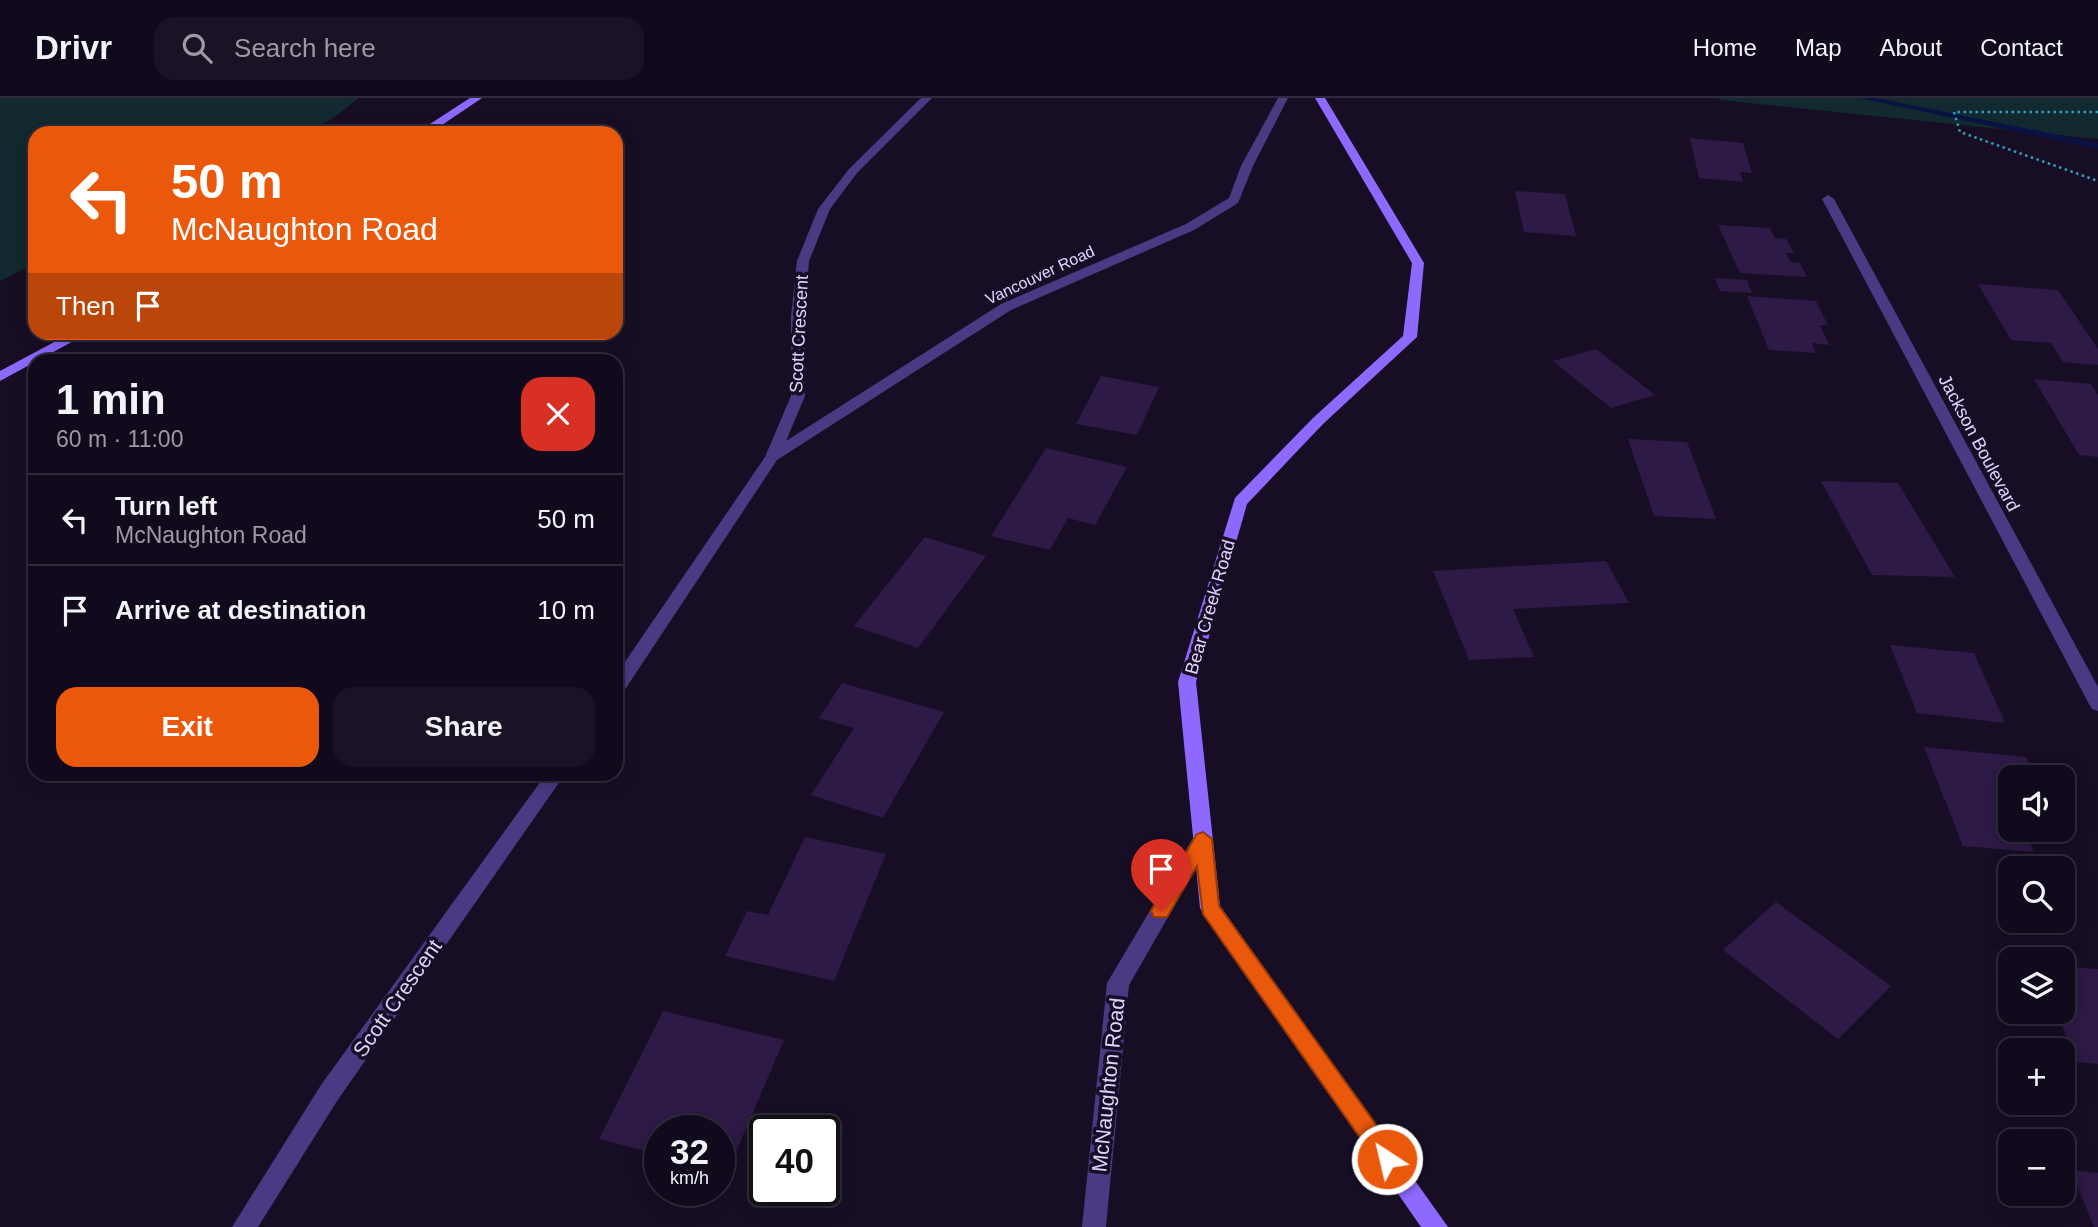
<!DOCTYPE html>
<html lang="en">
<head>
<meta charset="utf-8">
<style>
	:root { --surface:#110a1c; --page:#1a1325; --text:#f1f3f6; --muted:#9c9aa3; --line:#302b3b; --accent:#ea580c }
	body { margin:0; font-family:Arial,sans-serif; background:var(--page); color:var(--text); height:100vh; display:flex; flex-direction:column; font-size:26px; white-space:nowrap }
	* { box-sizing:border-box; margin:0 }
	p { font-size:23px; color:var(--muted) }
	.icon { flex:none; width:38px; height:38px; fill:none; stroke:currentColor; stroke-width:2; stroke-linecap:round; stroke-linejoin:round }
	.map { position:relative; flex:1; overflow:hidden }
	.details { position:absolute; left:28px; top:256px; width:595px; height:427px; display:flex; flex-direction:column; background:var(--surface); border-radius:21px; box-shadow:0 4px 18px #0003,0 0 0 2px var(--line) }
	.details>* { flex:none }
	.hud { position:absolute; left:28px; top:28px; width:595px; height:214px; border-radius:21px; box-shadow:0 4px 18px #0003,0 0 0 2px var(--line); background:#ea580c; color:#fff; overflow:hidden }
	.buttons { position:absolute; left:1998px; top:667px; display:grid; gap:14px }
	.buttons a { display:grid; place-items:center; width:77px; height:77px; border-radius:14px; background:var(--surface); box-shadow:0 4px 18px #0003,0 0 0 2px var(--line); font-size:35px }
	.speed { position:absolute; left:644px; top:1017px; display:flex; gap:14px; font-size:35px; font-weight:700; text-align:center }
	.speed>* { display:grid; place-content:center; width:91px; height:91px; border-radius:50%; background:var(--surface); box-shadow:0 4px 18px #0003,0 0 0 2px var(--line); line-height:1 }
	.speed small { font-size:18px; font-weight:400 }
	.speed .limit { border:4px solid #111; border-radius:10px; background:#fff; color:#111 }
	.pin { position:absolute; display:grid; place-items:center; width:60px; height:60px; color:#fff; margin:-72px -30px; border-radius:50% 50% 50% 0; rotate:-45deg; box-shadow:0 0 7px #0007 }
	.pin .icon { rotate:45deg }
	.me { position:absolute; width:77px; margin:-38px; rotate:325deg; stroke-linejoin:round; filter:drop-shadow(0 0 5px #0008) }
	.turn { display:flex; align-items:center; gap:24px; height:147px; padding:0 28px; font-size:32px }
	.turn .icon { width:91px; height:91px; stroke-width:2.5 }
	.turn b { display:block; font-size:49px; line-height:60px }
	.then { display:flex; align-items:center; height:66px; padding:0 28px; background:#0003; gap:14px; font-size:26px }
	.round { display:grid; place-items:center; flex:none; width:74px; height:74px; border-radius:21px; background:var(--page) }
	.head { display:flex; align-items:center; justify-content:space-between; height:119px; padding:0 28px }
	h1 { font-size:42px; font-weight:600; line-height:52px }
	.primary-button { display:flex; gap:14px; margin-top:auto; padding:14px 28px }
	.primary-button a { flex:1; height:80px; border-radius:21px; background:var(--accent); color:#fff; font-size:28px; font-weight:600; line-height:80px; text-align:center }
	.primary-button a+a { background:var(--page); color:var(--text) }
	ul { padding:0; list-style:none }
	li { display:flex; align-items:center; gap:21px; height:91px; padding:0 28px; border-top:2px solid var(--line) }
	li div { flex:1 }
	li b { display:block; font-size:26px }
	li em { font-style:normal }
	header { display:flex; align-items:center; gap:42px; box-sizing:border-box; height:98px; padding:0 35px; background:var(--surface); border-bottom:2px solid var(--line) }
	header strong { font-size:33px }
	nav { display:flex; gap:38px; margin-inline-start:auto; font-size:24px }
	.search { width:490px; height:63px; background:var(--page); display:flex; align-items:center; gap:18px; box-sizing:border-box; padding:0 24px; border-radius:21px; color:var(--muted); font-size:26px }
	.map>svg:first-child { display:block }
	.green { fill:#11292f }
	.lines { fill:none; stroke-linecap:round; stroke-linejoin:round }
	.stream { fill:#091243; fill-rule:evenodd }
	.building { fill:#2d1a46 }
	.path { stroke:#2ea2b7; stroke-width:2.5; stroke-dasharray:2.5 3.5; stroke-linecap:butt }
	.street { fill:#4c3984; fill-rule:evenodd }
	.secondary { fill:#8e69ff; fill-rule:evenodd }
	.route { fill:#ea580c; stroke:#983908; stroke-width:2 }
	.labels { text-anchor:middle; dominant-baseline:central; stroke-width:7; stroke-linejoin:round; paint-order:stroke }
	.far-street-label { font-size:16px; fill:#e1d2ff; stroke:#170e25 }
	.street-label { font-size:18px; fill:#e1d2ff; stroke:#170e25 }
	.near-street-label { font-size:21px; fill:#e1d2ff; stroke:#170e25 }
</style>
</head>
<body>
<header>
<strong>Drivr</strong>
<div class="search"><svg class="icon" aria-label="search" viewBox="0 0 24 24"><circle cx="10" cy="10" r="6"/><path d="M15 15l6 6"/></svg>Search here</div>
<nav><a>Home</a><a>Map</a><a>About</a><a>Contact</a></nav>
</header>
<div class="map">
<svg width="2098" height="1129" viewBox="0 0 2098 1129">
	<rect width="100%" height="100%" fill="#170e25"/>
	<path class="green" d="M0 0H359L332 21 303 35H35V166L0 183Z
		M1718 0H2098V41L1720 2Z"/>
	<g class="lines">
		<path class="stream" d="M1859 0H1876L2098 45V51Z"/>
	</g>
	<path class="building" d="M1690 40 1743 45 1752 75 1740 74 1743 84 1699 80Z
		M1515 93 1565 96 1576 138 1524 134Z
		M1718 127 1770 130 1775 140 1786 141 1794 155H1786L1791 164 1800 165 1807 179 1740 175Z
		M1715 180 1747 182 1752 195 1720 193Z
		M1978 186 2058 192 2098 251V267L2063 264 2051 245 2011 242Z
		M1747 198 1816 203 1828 227H1820L1829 247 1812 245 1816 255 1769 252Z
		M1596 251 1655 297 1611 310 1553 263Z
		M1101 278 1159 289 1137 337 1076 326Z
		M2034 281 2091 286 2098 297V359L2079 357Z
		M1628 341 1687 344 1716 421 1654 418Z
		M1046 350 1127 369 1095 427 1068 420 1050 452 991 438Z
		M1821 383 1898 385 1955 479 1872 477Z
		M925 439 986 458 918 550 854 528Z
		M1606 463 1629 505 1513 511 1534 559 1469 562 1433 473Z
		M1890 547 1974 555 2005 625 1917 615Z
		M842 585 944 614 883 720 811 697 854 630 819 620Z
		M1924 649 2026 659 2035 679H2011V732H2059L2063 740 2026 736 2034 754 1963 748Z
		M805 739 886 756 834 883 725 858 747 813 768 817Z
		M1776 804 1891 888 1838 941 1723 852Z
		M2063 868 2098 871V966L2077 964 2056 914H2063Z
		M663 913 784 942 727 1075 719 1073V1032H660V1057L599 1041Z
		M2071 1072 2098 1075V1129H2094Z"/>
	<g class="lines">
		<path class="path" d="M2098 14H1954L1960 34 2098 83"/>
		<path class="street" d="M921 0H932L857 75 830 111 809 163 805 218V298L786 343 1001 206 1186 126 1229 100 1241 68 1278 0H1288L1253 68 1238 105 1194 132 1011 212 777 362 622 596 616 598V577L765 359 791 298V218L797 163 818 111 849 71Z
			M1828 97 1834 101 2098 589V613L2092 611 2089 606 1822 101Z
			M546 676H565L337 1003 258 1129H232L321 987Z
			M1203 733 1210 735 1213 741 1129 887 1106 1129H1082L1107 885 1196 735Z"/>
		<path class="secondary" d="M470 0H482L430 35H416Z
			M1315 0H1325L1424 165 1417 239 1323 326 1247 406 1196 584 1220 808 1448 1129H1421L1200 810 1178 584 1235 400 1313 320 1403 238 1412 165Z
			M73 234H90L0 283V273Z"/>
	</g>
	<path class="route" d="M1203 734 1212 741 1219 808 1395 1053 1398 1061 1395 1068 1387 1071 1380 1068 1203 816 1197 768 1167 819H1154L1151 813 1154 807 1197 736Z"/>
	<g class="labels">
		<g class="far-street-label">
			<text transform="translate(1040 177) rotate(-25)">Vancouver Road</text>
		</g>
		<g class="street-label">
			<text transform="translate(799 236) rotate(-87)">Scott Crescent</text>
			<text transform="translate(1979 345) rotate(62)">Jackson Boulevard</text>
			<text transform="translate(1210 509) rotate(-74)">Bear Creek Road</text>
		</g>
		<g class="near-street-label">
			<text transform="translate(397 900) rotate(-55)">Scott Crescent</text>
			<text transform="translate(1108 987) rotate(-84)">McNaughton Road</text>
		</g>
	</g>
</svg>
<div class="buttons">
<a><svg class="icon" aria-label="sound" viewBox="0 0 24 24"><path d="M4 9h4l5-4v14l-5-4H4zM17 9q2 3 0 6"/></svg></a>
<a><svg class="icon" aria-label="search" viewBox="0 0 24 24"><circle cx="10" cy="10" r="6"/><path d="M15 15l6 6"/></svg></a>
<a><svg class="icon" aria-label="layers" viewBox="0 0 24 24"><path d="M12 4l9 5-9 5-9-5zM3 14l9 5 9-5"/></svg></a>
<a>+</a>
<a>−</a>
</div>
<div class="speed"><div>32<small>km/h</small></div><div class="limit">40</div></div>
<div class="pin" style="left:1161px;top:813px;background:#d93025"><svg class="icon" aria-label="arrive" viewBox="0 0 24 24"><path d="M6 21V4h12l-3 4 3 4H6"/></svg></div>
<svg class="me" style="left:1387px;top:1061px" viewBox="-20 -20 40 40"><circle r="17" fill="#ea580c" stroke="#fff" stroke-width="3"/><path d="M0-11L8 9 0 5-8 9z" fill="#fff"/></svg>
<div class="hud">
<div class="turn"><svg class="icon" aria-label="left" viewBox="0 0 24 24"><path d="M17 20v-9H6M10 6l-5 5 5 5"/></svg><div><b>50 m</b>McNaughton Road</div></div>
<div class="then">Then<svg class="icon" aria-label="arrive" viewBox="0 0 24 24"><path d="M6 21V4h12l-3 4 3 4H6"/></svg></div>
</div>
<section class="details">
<div class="head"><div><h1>1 min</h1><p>60 m · 11:00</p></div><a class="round" style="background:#d93025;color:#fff"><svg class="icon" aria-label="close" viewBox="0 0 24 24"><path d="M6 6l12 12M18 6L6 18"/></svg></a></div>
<ul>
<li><svg class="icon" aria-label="left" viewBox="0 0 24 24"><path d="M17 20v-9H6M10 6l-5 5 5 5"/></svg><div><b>Turn left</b><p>McNaughton Road</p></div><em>50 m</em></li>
<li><svg class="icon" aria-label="arrive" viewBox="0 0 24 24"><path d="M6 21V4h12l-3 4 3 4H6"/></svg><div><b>Arrive at destination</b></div><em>10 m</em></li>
</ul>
<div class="primary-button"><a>Exit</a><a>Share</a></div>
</section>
</div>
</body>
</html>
